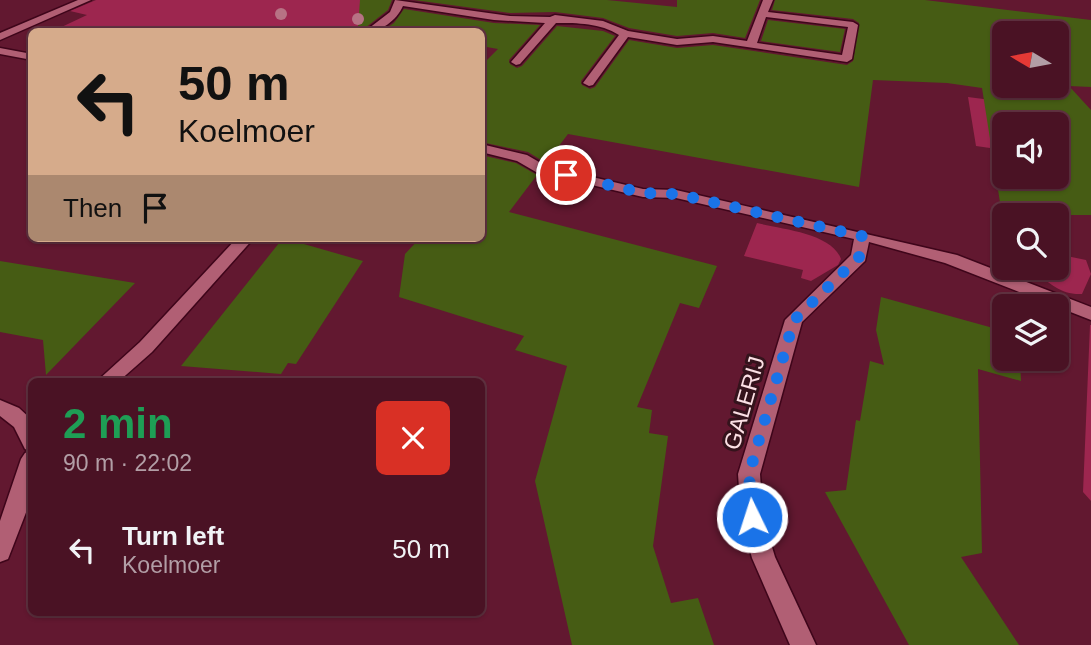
<!DOCTYPE html>
<html lang="en">
<head>
<meta charset="utf-8">
<style>
	:root { --surface:#4a1224; --page:#511b2c; --text:#f1f3f6; --muted:#b29ea6; --line:#613241 }
	body { margin:0; font-family:Helvetica,sans-serif; background:var(--page); color:var(--text); height:100vh; display:flex; flex-direction:column; font-size:26px; white-space:nowrap }
	* { box-sizing:border-box; margin:0 }
	p { font-size:23px; color:var(--muted) }
	.icon { flex:none; width:38px; height:38px; fill:none; stroke:currentColor; stroke-width:2; stroke-linecap:round; stroke-linejoin:round }
	.map { position:relative; flex:1; overflow:hidden }
	.side { position:absolute; left:28px; top:378px; width:457px; height:238px; display:flex; flex-direction:column; background:var(--surface); border-radius:10px; box-shadow:0 2px 5px #0004,0 0 0 2px var(--line) }
	.side>* { flex:none }
	.hud { position:absolute; left:28px; top:28px; width:457px; height:214px; border-radius:10px; box-shadow:0 2px 5px #0004,0 0 0 2px var(--line); background:#d6ab8b; color:#111; overflow:hidden }
	.needle { width:46px; rotate:280deg }
	.controls { position:absolute; left:992px; top:21px; display:grid; gap:14px }
	.controls a { display:grid; place-items:center; width:77px; height:77px; border-radius:10px; background:var(--surface); box-shadow:0 2px 5px #0004,0 0 0 2px var(--line); font-size:35px }
	.pin { position:absolute; display:grid; place-items:center; width:60px; height:60px; color:#fff; margin:-30px; border:4px solid #fff; border-radius:50%; box-shadow:0 2px 7px #0007 }
	.me { position:absolute; width:77px; margin:-38px; rotate:356deg; stroke-linejoin:round; filter:drop-shadow(0 0 5px #0008) }
	.turn { display:flex; align-items:center; gap:24px; height:147px; padding:0 35px; font-size:32px }
	.turn .icon { width:91px; height:91px; stroke-width:2.5 }
	.turn b { display:block; font-size:49px; line-height:60px }
	.then { display:flex; align-items:center; height:66px; padding:0 35px; background:#0003; gap:14px; font-size:26px }
	.round { display:grid; place-items:center; flex:none; width:74px; height:74px; border-radius:10px; background:var(--page) }
	.head { display:flex; align-items:center; justify-content:space-between; height:119px; padding:0 35px }
	h1 { font-size:42px; font-weight:800; line-height:52px; color:#1e9e55 }
	ul { padding:0; list-style:none }
	li { display:flex; align-items:center; gap:21px; height:105px; padding:0 35px }
	li div { flex:1 }
	li b { display:block; font-size:26px }
	li em { font-style:normal }
	.map>svg:first-child { display:block }
	.green { fill:#9d264f }
	.building { fill:#465c14; fill-rule:evenodd }
	.lines { fill:none; stroke-linecap:round; stroke-linejoin:round }
	.minor-casing { stroke:#3e051a; stroke-width:3 }
	.minor { fill:#b15f74; fill-rule:evenodd }
	.tree { fill:#b77284 }
	.route { stroke:#1a73e8; stroke-width:12; stroke-dasharray:0 21.6 }
	.labels { text-anchor:middle; dominant-baseline:central; stroke-width:6; stroke-linejoin:round; paint-order:stroke }
	.street-label { font-size:23px; fill:#fbdfe4; stroke:#34131c }
</style>
</head>
<body>
<div class="map">
<svg width="1091" height="645" viewBox="0 0 1091 645">
	<rect width="100%" height="100%" fill="#621830"/>
	<path class="green" d="M96 0H386L379 14 355 31 51 32 87 15 70 11Z
		M968 97 991 100 1010 124H1004V150L976 146Z
		M757 223C781 229 832 233 841 259L838 265 811 281 801 278 803 270 744 256Z
		M1057 254 1086 260 1091 274 1082 294C1061 295 1051 284 1035 272V268H1057Z
		M1090 325H1091V501L1083 492Z"/>
	<path class="building" d="M360 0H392L388 10 365 28 358 27Z
		M414 0H607L677 7V0H760L745 38 713 33 677 36 629 28 603 18 555 12 510 13Z
		M775 0H925L1091 20V87L1069 86 1091 110V215H1002L982 88 947 83 873 80 859 187 568 134 546 163 528 152 481 142V66L498 49 481 46V32L382 31 394 23 404 9 494 23 540 25 509 60 510 64 517 68 522 66 557 26 603 31 615 36 581 81 582 85 590 89 595 87 629 40 677 48 713 45 847 65 853 61 859 23 853 19 772 10ZM1004 33H1057V86H1004ZM1004 124H1057V177H1004Z
		M768 20 845 29 840 52 761 41Z
		M481 155 516 163 537 175 509 212 717 266 699 308 680 303 637 407 652 410 649 433 668 436 653 546 671 603 698 598 714 645H572L535 481 567 366 515 350 524 336 399 297 405 254 420 238H481Z
		M283 238 363 261 296 364 288 363 281 374 181 366Z
		M0 261 135 283 46 375 43 340 0 332Z
		M881 297 1004 331V359H1020L1021 381 978 369 982 553 961 557 1019 645H909L825 492 846 490 856 420 860 421 870 361 884 365 876 330Z"/>
	<g class="lines">
		<g class="minor-casing">
			<path id="minor" d="M78 0H91L0 40V33Z
				M395 0 510 16 550 17 555 15 603 21 628 31 677 39 713 36 747 41 763 0H773L768 12 853 22 858 25 852 59 847 62 713 42 677 45 628 37 593 85 589 86 583 83 619 35C600 23 578 23 556 23L520 64 516 65 511 62 545 23 494 20 403 6C396 21 381 32 364 32L390 12ZM766 17 848 27 842 55 757 43Z
				M0 48 32 54V60L0 54Z
				M481 144 527 155 546 166 643 189 676 190 957 255 1091 307V320L945 263 869 242 865 261 802 322 760 474 763 517 775 557 816 645H790L752 558 741 517 738 474 785 320 851 255 854 239 676 198 643 197 536 172 517 161 481 152Z
				M237 238H254L152 352 118 382H96L140 342Z
				M0 400 19 408 32 420V497L8 559 0 562V521L21 459 25 453 30 451 25 449 14 427 0 416Z"/>
		</g>
		<use href="#minor" class="minor"/>
	</g>
	<g class="tree">
		<circle cx="281" cy="14" r="6"/>
		<circle cx="358" cy="19" r="6"/>
	</g>
	<g class="lines">
		<path class="route" d="M566 175 643 193 676 194 862 236 859 257 794 320 749 474 752 517"/>
	</g>
	<g class="labels">
		<g class="street-label">
			<text transform="translate(744 403) rotate(-74)">GALERIJ</text>
		</g>
	</g>
</svg>
<div class="controls">
<a><svg class="needle" viewBox="-14 -14 28 28"><path d="M0-13l5 13h-10z" fill="#e53935"/><path d="M0 13l5-13h-10z" fill="#b29ea6"/></svg></a>
<a><svg class="icon" aria-label="sound" viewBox="0 0 24 24"><path d="M4 9h4l5-4v14l-5-4H4zM17 9q2 3 0 6"/></svg></a>
<a><svg class="icon" aria-label="search" viewBox="0 0 24 24"><circle cx="10" cy="10" r="6"/><path d="M15 15l6 6"/></svg></a>
<a><svg class="icon" aria-label="layers" viewBox="0 0 24 24"><path d="M12 4l9 5-9 5-9-5zM3 14l9 5 9-5"/></svg></a>
</div>
<div class="pin" style="left:566px;top:175px;background:#d93025"><svg class="icon" aria-label="arrive" viewBox="0 0 24 24"><path d="M6 21V4h12l-3 4 3 4H6"/></svg></div>
<svg class="me" style="left:752px;top:517px" viewBox="-20 -20 40 40"><circle r="17" fill="#1a73e8" stroke="#fff" stroke-width="3"/><path d="M0-11L8 9 0 5-8 9z" fill="#fff"/></svg>
<div class="hud">
<div class="turn"><svg class="icon" aria-label="left" viewBox="0 0 24 24"><path d="M17 20v-9H6M10 6l-5 5 5 5"/></svg><div><b>50 m</b>Koelmoer</div></div>
<div class="then">Then<svg class="icon" aria-label="arrive" viewBox="0 0 24 24"><path d="M6 21V4h12l-3 4 3 4H6"/></svg></div>
</div>
<section class="side">
<div class="head"><div><h1>2 min</h1><p>90 m · 22:02</p></div><a class="round" style="background:#d93025;color:#fff"><svg class="icon" aria-label="close" viewBox="0 0 24 24"><path d="M6 6l12 12M18 6L6 18"/></svg></a></div>
<ul>
<li><svg class="icon" aria-label="left" viewBox="0 0 24 24"><path d="M17 20v-9H6M10 6l-5 5 5 5"/></svg><div><b>Turn left</b><p>Koelmoer</p></div><em>50 m</em></li>
</ul>
</section>
</div>
</body>
</html>
